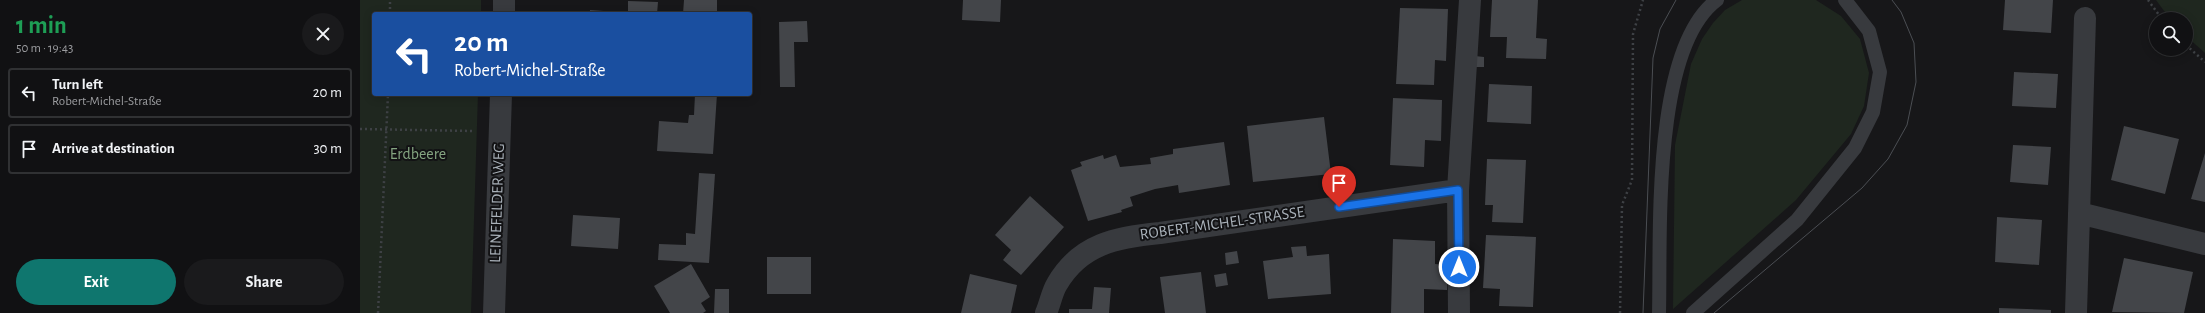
<!DOCTYPE html>
<html lang="en">
<head>
<meta charset="utf-8">
<style>
	:root { --surface:#111113; --page:#1a1a1c; --text:#f1f3f6; --muted:#9c9da0; --line:#303133; --accent:#0f766e }
	body { margin:0; font-family:"Alegreya Sans",sans-serif; background:var(--page); color:var(--text); height:100vh; display:flex; flex-direction:column; font-size:15px; white-space:nowrap }
	* { box-sizing:border-box; margin:0 }
	p { font-size:13px; color:var(--muted) }
	.icon { flex:none; width:22px; height:22px; fill:none; stroke:currentColor; stroke-width:2; stroke-linecap:round; stroke-linejoin:round }
	.map { position:relative; flex:1; overflow:hidden }
	.panel { display:flex; flex-direction:column; background:var(--surface); width:360px }
	.panel>* { flex:none }
	.top-card { position:absolute; left:12px; top:12px; width:380px; height:84px; border-radius:4px; box-shadow:0 2px 10px #0003,0 0 0 1px var(--line); background:#1a4fa0; color:#fff; overflow:hidden }
	.controls { position:absolute; left:1789px; top:12px; display:grid; gap:8px }
	.controls a { display:grid; place-items:center; width:44px; height:44px; border-radius:50%; background:var(--surface); box-shadow:0 2px 10px #0003,0 0 0 1px var(--line); font-size:20px }
	.pin { position:absolute; display:grid; place-items:center; width:34px; height:34px; color:#fff; margin:-41px -17px; border-radius:50% 50% 50% 0; rotate:-45deg; box-shadow:0 0 4px #0007 }
	.pin .icon { rotate:45deg }
	.me { position:absolute; width:44px; margin:-22px; rotate:0deg; stroke-linejoin:round; filter:drop-shadow(0 0 3px #0008) }
	.turn { display:flex; align-items:center; gap:14px; height:84px; padding:0 16px; font-size:18px }
	.turn .icon { width:52px; height:52px; stroke-width:2.5 }
	.turn b { display:block; font-size:28px; line-height:34px }
	.round { display:grid; place-items:center; flex:none; width:42px; height:42px; border-radius:21px; background:var(--page) }
	.overview { display:flex; align-items:center; justify-content:space-between; height:68px; padding:0 16px }
	h1 { font-size:24px; font-weight:600; line-height:30px; color:#1e9e55 }
	.cta { display:flex; gap:8px; margin-top:auto; padding:8px 16px }
	.cta a { flex:1; height:46px; border-radius:24px; background:var(--accent); color:#fff; font-size:16px; font-weight:600; line-height:46px; text-align:center }
	.cta a+a { background:var(--page); color:var(--text) }
	ul { padding:0; list-style:none }
	li { display:flex; align-items:center; gap:12px; height:50px; margin:0 8px 6px; padding:0 8px; border:2px solid var(--line); border-radius:4px }
	li div { flex:1 }
	li b { display:block; font-size:15px }
	li em { font-style:normal }
	main { display:flex; flex:1; min-height:0 }
	.map>svg:first-child { display:block }
	.green { fill:#1f271f }
	.building { fill:#434549 }
	.lines { fill:none; stroke-linecap:round; stroke-linejoin:round }
	.path { stroke:#3e4145; stroke-width:2.5; stroke-dasharray:2 3; stroke-linecap:butt }
	.service { stroke:#383a3e; stroke-width:14 }
	.minor { stroke:#383a3e; stroke-width:22 }
	.tram { stroke:#4b4e53; stroke-width:1 }
	.route-casing { stroke:#114b97; stroke-width:10 }
	.route { stroke:#1a73e8; stroke-width:7 }
	.labels { text-anchor:middle; dominant-baseline:central; stroke-width:4; stroke-linejoin:round; paint-order:stroke }
	.park-label { font-size:16px; fill:#84a480; stroke:#121214 }
	.street-label { font-size:16px; fill:#a9b1b9; stroke:#121214 }
</style>
</head>
<body>
<main>
<section class="panel">
<div class="overview"><div><h1>1 min</h1><p>50 m · 19:43</p></div><a class="round"><svg class="icon" aria-label="close" viewBox="0 0 24 24"><path d="M6 6l12 12M18 6L6 18"/></svg></a></div>
<ul>
<li><svg class="icon" aria-label="left" viewBox="0 0 24 24"><path d="M17 20v-9H6M10 6l-5 5 5 5"/></svg><div><b>Turn left</b><p>Robert-Michel-Straße</p></div><em>20 m</em></li>
<li><svg class="icon" aria-label="arrive" viewBox="0 0 24 24"><path d="M6 21V4h12l-3 4 3 4H6"/></svg><div><b>Arrive at destination</b></div><em>30 m</em></li>
</ul>
<div class="cta"><a>Exit</a><a>Share</a></div>
</section>
<div class="map">
<svg width="1845" height="313" viewBox="0 0 1845 313">
	<rect width="100%" height="100%" fill="#171719"/>
	<path class="green" d="M0 0H121V14H14V94H118L111 313H0Z
		M1382 0H1456L1481 16 1500 39 1509 73 1504 106 1491 134 1436 200 1313 309 1315 145 1331 64 1342 39 1353 23 1365 10Z
		M1796 0H1845V53L1826 36V19H1810Z"/>
	<path class="building" d="M324 0H357V14H323Z
		M603 0H641L640 22 602 20Z
		M1132 0H1178L1176 38 1187 39 1186 59 1146 58 1147 37H1130Z
		M1645 0H1693L1691 33 1643 30Z
		M268 1 298 2 297 14H268Z
		M1040 8 1088 9 1086 61 1075 60 1074 85 1036 84Z
		M230 10 244 11V14H230Z
		M447 21 448 42H434L435 87H420L419 22Z
		M1115 56 1124 57V67H1115Z
		M1654 72 1698 74 1696 108 1652 106Z
		M1129 84 1172 86 1171 124 1127 122Z
		M335 94H357L353 154 297 151 299 121 328 123 329 115H334Z
		M1033 98 1082 100 1081 141 1065 140 1064 167 1030 165Z
		M964 117 971 174 893 182 887 126Z
		M1764 126 1819 139 1805 194 1751 180Z
		M864 142 870 185 819 193 818 185 795 189 770 197 773 206 761 210 762 212 728 221 711 170 722 166 720 162 743 155 744 159 756 155 760 167 791 164 790 158 813 154V149Z
		M1653 145 1691 147 1688 185 1650 182Z
		M1845 153V202L1831 199Z
		M1127 159 1166 160 1163 223 1132 222 1133 205H1125Z
		M339 173 355 174 349 263 298 260 299 244 326 245V233L335 234Z
		M670 196 704 227 661 275 643 260 651 250 635 235Z
		M213 215 260 218 258 249 211 246Z
		M1637 217 1682 220 1679 265 1635 262Z
		M1126 235 1176 237 1173 307 1139 306 1140 289 1123 288Z
		M1033 239 1075 241V264L1088 265 1087 290 1064 289V313H1031Z
		M946 246 947 256 969 254 971 294 908 299 903 261 933 257 931 247Z
		M877 251 879 263 866 265 865 253Z
		M407 257H451V294H407Z
		M1764 258 1833 272 1824 313 1752 312Z
		M331 264 350 297 341 303 346 311 343 313H310L294 286Z
		M841 272 846 313H805L800 277Z
		M866 273 868 285 856 287 854 275Z
		M610 274 657 285 651 313H601Z
		M734 287 751 288 749 313H709V309H732Z
		M355 289H369V313H354Z
		M1639 308 1691 310V313H1639Z"/>
	<g class="lines">
		<path class="path" d="M1788 0 1802 19
			M30 14V0
			M1826 45 1845 62
			M0 129 113 131
			M18 313 28 94
			M1260 313 1262 205 1272 180 1273 34 1283 0"/>
		<path class="service" d="M1299 313C1301 237 1291 49 1357 0
			M1333 313 1437 220 1495 148 1513 112 1520 72 1509 31 1485 0"/>
		<path class="minor" d="M144 14V0
			M1719 213 1845 244
			M134 313 141 94
			M686 313C690 304 692 292 697 284 720 244 757 237 800 233L1098 190
			M1099 313 1098 190 1110 0
			M1716 313 1725 18"/>
		<path class="tram" d="M1283 313 1293 58 1300 29 1316 0
			M1354 313 1502 188 1528 159 1547 125 1556 82 1554 43 1541 12 1532 0"/>
	</g>
	<g class="lines">
		<g class="route-casing">
			<path id="route" d="M979 207 1098 190 1099 267"/>
		</g>
		<use href="#route" class="route"/>
	</g>
	<g class="labels">
		<g class="park-label">
			<text x="58" y="154">Erdbeere</text>
		</g>
		<g class="street-label">
			<text transform="translate(137 203) rotate(-88)">LEINEFELDER WEG</text>
			<text transform="translate(862 223) rotate(-8)">ROBERT-MICHEL-STRASSE</text>
		</g>
	</g>
</svg>
<div class="controls">
<a><svg class="icon" aria-label="search" viewBox="0 0 24 24"><circle cx="10" cy="10" r="6"/><path d="M15 15l6 6"/></svg></a>
</div>
<div class="pin" style="left:979px;top:207px;background:#d93025"><svg class="icon" aria-label="arrive" viewBox="0 0 24 24"><path d="M6 21V4h12l-3 4 3 4H6"/></svg></div>
<svg class="me" style="left:1099px;top:267px" viewBox="-20 -20 40 40"><circle r="17" fill="#1a73e8" stroke="#fff" stroke-width="3"/><path d="M0-11L8 9 0 5-8 9z" fill="#fff"/></svg>
<div class="top-card">
<div class="turn"><svg class="icon" aria-label="left" viewBox="0 0 24 24"><path d="M17 20v-9H6M10 6l-5 5 5 5"/></svg><div><b>20 m</b>Robert-Michel-Straße</div></div>
</div>
</div>
</main>
</body>
</html>
